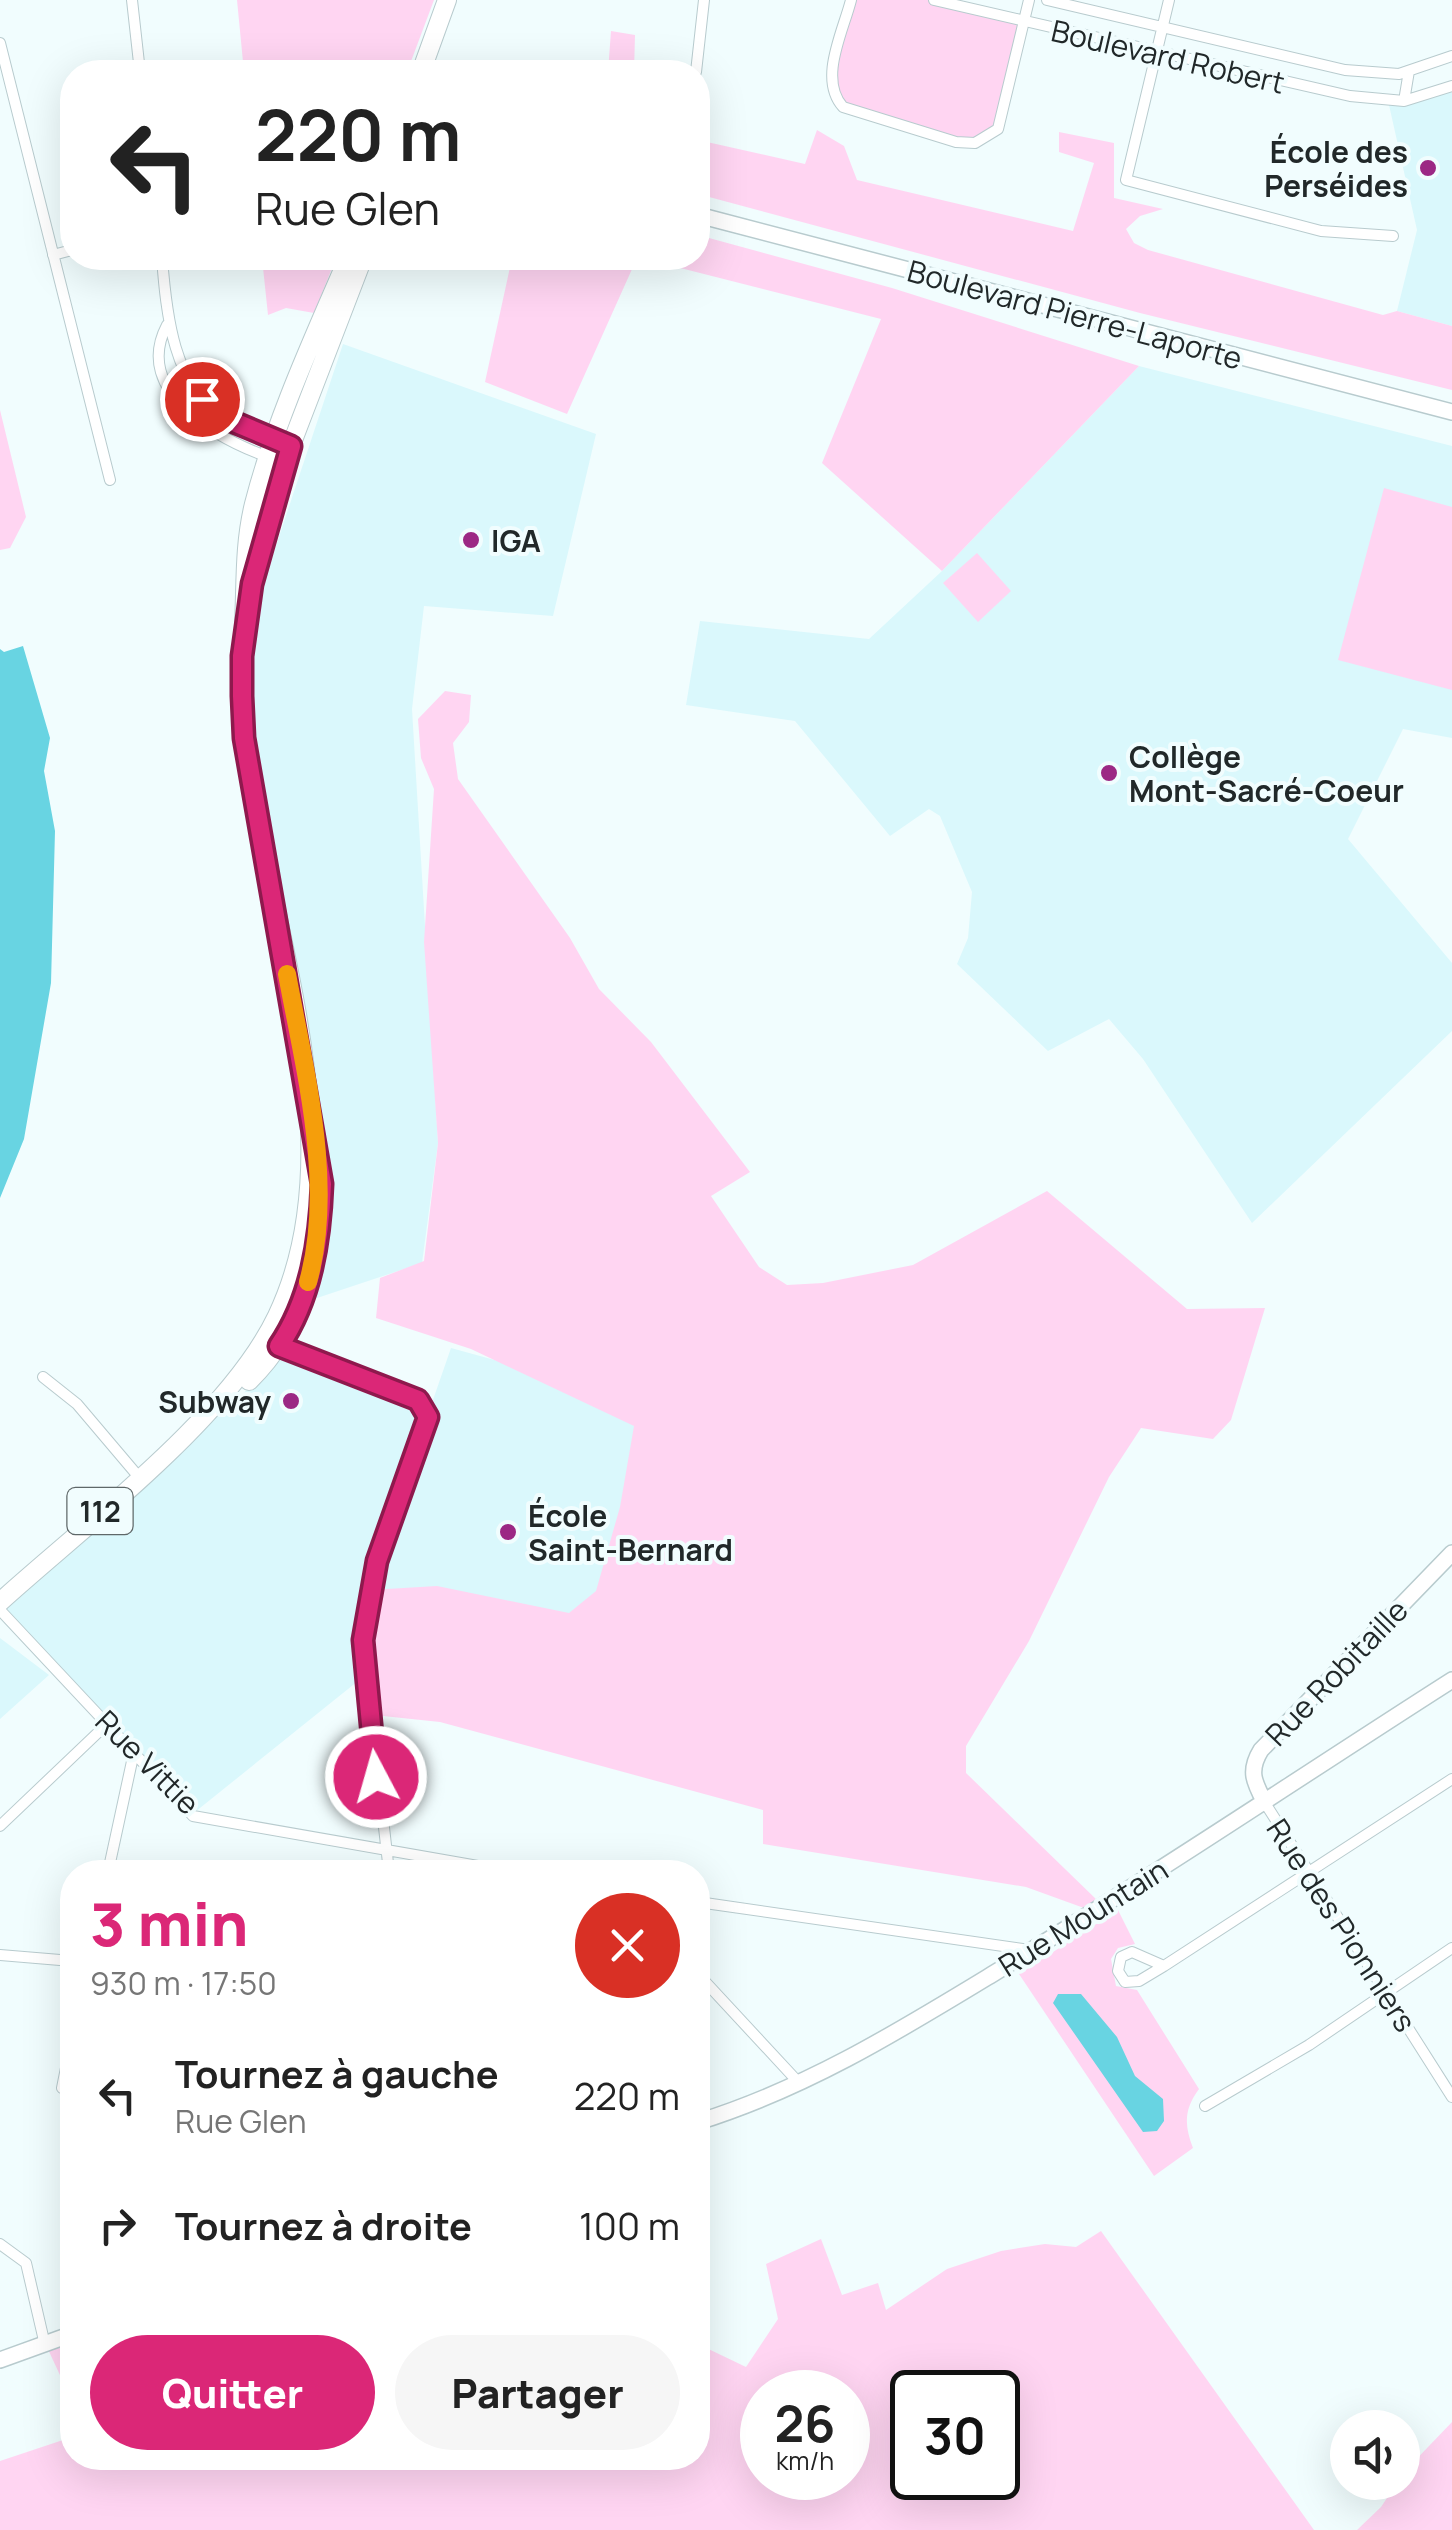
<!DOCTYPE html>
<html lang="fr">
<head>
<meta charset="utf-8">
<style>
	:root { --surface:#fff; --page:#f6f6f6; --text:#222; --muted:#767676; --accent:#db2777 }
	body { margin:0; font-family:Manrope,sans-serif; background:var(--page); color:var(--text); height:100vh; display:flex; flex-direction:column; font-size:38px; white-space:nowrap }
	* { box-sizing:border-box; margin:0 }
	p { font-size:32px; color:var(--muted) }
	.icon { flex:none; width:55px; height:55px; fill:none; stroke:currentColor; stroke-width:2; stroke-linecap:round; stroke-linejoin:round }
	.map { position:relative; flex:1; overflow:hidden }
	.details { position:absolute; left:60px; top:1860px; width:650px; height:610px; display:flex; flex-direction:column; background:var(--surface); border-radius:40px; box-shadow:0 10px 40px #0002 }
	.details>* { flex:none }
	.banner { position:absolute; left:60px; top:60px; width:650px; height:210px; border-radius:40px; box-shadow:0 10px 40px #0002; background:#fff; color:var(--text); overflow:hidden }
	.controls { position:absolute; left:1330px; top:2410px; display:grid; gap:20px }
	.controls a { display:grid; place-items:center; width:90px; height:90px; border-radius:50%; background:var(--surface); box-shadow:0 10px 40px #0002; font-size:50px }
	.speed { position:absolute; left:740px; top:2370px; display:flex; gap:20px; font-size:50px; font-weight:700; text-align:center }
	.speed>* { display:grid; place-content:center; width:130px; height:130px; border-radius:50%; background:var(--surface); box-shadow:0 10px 40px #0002; line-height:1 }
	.speed small { font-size:25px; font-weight:400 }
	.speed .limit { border:5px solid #111; border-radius:15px; background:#fff; color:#111 }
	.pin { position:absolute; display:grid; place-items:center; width:85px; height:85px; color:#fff; margin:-42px; border:5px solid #fff; border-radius:50%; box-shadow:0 2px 10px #0007 }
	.me { position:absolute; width:110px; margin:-55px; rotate:354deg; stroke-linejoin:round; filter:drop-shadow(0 0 8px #0008) }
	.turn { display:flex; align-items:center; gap:35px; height:210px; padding:0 30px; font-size:45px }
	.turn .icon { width:130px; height:130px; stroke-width:2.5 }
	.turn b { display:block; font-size:70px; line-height:85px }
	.round { display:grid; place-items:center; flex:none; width:105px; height:105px; border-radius:52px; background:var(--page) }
	.summary { display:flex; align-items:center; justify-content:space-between; height:170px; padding:0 30px }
	h1 { font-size:60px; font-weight:800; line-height:75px; color:var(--accent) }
	.primary-button { display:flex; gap:20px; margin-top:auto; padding:20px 30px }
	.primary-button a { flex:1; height:115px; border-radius:60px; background:var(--accent); color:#fff; font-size:40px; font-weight:800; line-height:115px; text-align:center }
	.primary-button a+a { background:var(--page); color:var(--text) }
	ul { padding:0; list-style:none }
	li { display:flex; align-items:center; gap:30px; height:130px; padding:0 30px }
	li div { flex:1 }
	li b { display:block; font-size:38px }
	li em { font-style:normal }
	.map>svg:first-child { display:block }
	.built { fill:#daf8fc }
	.green { fill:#ffd5f2; fill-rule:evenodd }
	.water { fill:#68d4e2 }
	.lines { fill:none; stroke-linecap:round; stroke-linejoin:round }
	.street-casing { stroke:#b8cbce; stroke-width:12 }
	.secondary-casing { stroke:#b8cbce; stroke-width:18 }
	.primary-casing { stroke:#b8cbce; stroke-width:20 }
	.street { stroke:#fff; stroke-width:10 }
	.secondary { stroke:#fff; stroke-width:15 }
	.primary { stroke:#fff; stroke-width:18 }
	.route-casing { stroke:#8e194d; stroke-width:25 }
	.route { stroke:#db2777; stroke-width:18 }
	.slow { stroke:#f59e0b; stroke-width:18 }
	.poi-dot { fill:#9c2884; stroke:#f1fdfe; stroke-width:4 }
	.labels { text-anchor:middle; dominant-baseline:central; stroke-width:8; stroke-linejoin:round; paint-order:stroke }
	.shield { fill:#f1fdfe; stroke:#5f6869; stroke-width:2.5 }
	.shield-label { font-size:28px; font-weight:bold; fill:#212829 }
	.street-label { font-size:30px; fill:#212829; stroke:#f1fdfe }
	.poi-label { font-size:30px; font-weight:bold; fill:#212829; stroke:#f1fdfe; text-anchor:start }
</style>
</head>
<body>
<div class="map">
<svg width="1452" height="2530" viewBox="0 0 1452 2530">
	<rect width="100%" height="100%" fill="#f1fdfe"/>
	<path class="built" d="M1452 91V326L1397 311 1417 230 1389 105Z
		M343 344 596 434 553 616 424 606 412 709 438 1143 422 1263 308 1301 326 1176 267 818 251 706V669L265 579Z
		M1139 366 1452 446V738L1403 729 1348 839 1452 963V1031L1252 1223 1143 1059 1109 1019 1048 1051 957 964 968 938 972 892 940 816 929 809 890 836 795 721 686 705 700 621 869 639 942 571Z
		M451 1348 661 1406 594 1682 363 1640 377 1561Z
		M281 1360 419 1414 377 1525 365 1582 358 1681 195 1812 1 1605Z
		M0 1638 49 1675 0 1719Z"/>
	<path class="green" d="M237 0H434L407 72H244Z
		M851 0H934L1023 24 998 129 975 143 843 107 831 75Z
		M611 31 635 35 634 72H608Z
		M817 130 844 146 857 180 1073 231 1094 163 1059 152V132L1114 143V198L1163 209 1140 216 1126 229 1134 243 1148 250 1383 315 1397 311 1452 326V390L1140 313 698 194V140L805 164Z
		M698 235 892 288 1139 366 942 571 822 463 881 319 641 258H698Z
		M262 258H336L314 313 286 308 268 315Z
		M512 258H637L567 414 485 382Z
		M0 410 26 517 10 548 0 550Z
		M1384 488 1452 507V690L1338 660Z
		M977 553 1011 591 978 622 943 583Z
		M445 691 471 695 469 722 453 743 458 779 570 938 599 989 651 1042 750 1172 711 1196 759 1267 787 1285 823 1283 913 1265 1047 1191 1187 1309 1265 1308 1231 1420 1213 1439 1141 1428 1109 1477 1029 1641 966 1746V1773L1097 1900 1084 1908 1026 1887 763 1844V1810L440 1722 364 1714 370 1590 437 1586 569 1613 596 1591 620 1507 634 1426 471 1349 376 1318 380 1278 424 1261 438 1143 424 942 434 789 421 758 418 719Z
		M1118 1910 1135 1944 1118 1948 1111 1959 1116 1986 1137 1990 1199 2089C1184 2109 1184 2125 1193 2148L1154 2176 1019 1974Z
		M1101 2231 1314 2530H0V2461L72 2437V2458H698V2344L746 2367 778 2319 766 2264 821 2239 842 2295 878 2283 886 2310 947 2269 1001 2251 1045 2244 1076 2247ZM762 2392H848V2478H762ZM998 2392V2478H912V2392Z
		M72 2334V2401L46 2345Z
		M1452 2422V2530H1357L1381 2507 1397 2483 1402 2482 1406 2470Z"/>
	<path class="water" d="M23 646 50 738 44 771 55 831 51 983 24 1139 0 1198V649L4 652Z
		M1058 1994H1081L1117 2037 1135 2076 1163 2099 1164 2121 1157 2131 1143 2132 1053 2003Z"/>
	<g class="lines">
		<g class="street-casing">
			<path id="street" d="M132 0 140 72
				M851 0C843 32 818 79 843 107L956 142 975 143 998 129 1029 0
				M934 0 1350 96 1404 101 1452 86
				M1047 0 1345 70 1399 74 1452 56
				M1169 0 1126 180 1321 231 1393 236
				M0 43 110 480
				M696 72 704 0
				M1404 101 1409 71
				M53 255 72 250
				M162 258C166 311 173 389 226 419 246 431 270 434 291 445
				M167 325C131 393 220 440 271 458
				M274 1345 417 1399 427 1417 377 1561 363 1640 389 1872
				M43 1377 77 1404 138 1476
				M0 1610 193 1816 512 1872
				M1265 1803 1452 2097
				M0 1826 108 1723
				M108 1872 134 1752
				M698 1902 1030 1950
				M0 1955 72 1961
				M1164 1966 1132 1952 1121 1957 1118 1971 1125 1982 1139 1981 1164 1966 1452 1779
				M698 1974 800 2084
				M62 2088 72 2038
				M1205 2106 1309 2045 1452 1948
				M0 2244 26 2263 45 2345"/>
		</g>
		<g class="secondary-casing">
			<path id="secondary" d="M698 215 1452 412
				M1265 1803C1254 1782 1248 1771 1261 1750L1452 1553
				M698 2122C807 2088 899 2031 996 1972 1151 1878 1300 1777 1452 1680
				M0 2360 72 2334"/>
		</g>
		<g class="primary-casing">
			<path id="primary" d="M421 72 447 0
				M255 569 285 461 363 258
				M249 1381C301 1330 328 1249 321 1176
				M0 1602C85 1525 229 1417 277 1316 360 1142 265 919 244 738 240 700 242 662 244 625 246 584 244 544 254 504 275 421 314 337 348 258"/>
		</g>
		<use href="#street" class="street"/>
		<use href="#secondary" class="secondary"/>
		<use href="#primary" class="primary"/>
	</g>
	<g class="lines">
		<g class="route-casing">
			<path id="route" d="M202 399 222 417 291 446 252 584 242 656V696L244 738 322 1184C320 1240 311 1299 279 1346L418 1400 428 1417 377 1561 363 1640 376 1777"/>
		</g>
		<use href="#route" class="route"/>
		<path class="slow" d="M287 974C305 1072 335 1185 308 1282"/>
	</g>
	<g class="poi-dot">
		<circle cx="1428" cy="168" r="10"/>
		<circle cx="471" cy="540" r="10"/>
		<circle cx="1109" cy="773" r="10"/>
		<circle cx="291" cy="1401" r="10"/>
		<circle cx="508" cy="1532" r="10"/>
	</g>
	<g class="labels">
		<rect class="shield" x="67.5" y="1488" width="65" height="46" rx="8"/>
		<g class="shield-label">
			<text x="100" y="1511">112</text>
		</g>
		<g class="street-label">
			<text transform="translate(1168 56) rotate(13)">Boulevard Robert</text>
			<text transform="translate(1075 314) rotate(15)">Boulevard Pierre-Laporte</text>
			<text transform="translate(1336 1672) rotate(-46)">Rue Robitaille</text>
			<text transform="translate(148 1762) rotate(45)">Rue Vittie</text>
			<text transform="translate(1083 1917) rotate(-32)">Rue Mountain</text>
			<text transform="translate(1342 1925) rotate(57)">Rue des Pionniers</text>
		</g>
		<g class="poi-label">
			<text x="1408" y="151" text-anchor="end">École des<tspan x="1408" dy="34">Perséides</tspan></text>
			<text x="491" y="540">IGA</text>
			<text x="1129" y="756">Collège<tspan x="1129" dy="34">Mont-Sacré-Coeur</tspan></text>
			<text x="271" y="1401" text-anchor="end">Subway</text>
			<text x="528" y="1515">École<tspan x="528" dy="34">Saint-Bernard</tspan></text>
		</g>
	</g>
</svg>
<div class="controls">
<a><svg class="icon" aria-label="sound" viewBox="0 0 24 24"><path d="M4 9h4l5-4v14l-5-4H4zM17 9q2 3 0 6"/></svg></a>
</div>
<div class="speed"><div>26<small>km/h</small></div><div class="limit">30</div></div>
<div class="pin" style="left:202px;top:399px;background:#d93025"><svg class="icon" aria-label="arrive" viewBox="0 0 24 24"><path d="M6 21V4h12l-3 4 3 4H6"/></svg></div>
<svg class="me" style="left:376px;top:1777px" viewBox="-20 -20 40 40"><circle r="17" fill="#db2777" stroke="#fff" stroke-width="3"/><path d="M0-11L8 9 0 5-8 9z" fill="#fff"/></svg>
<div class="banner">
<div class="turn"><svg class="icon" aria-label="left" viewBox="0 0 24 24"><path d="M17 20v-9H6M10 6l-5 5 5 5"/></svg><div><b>220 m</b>Rue Glen</div></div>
</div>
<section class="details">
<div class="summary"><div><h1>3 min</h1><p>930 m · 17:50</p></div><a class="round" style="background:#d93025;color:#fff"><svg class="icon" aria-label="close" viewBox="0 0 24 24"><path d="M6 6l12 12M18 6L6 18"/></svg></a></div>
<ul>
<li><svg class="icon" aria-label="left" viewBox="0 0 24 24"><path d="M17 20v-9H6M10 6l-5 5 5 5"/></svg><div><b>Tournez à gauche</b><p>Rue Glen</p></div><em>220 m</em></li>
<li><svg class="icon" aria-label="right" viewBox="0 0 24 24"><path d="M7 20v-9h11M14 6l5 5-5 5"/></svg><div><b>Tournez à droite</b></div><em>100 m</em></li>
</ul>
<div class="primary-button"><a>Quitter</a><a>Partager</a></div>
</section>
</div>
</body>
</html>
